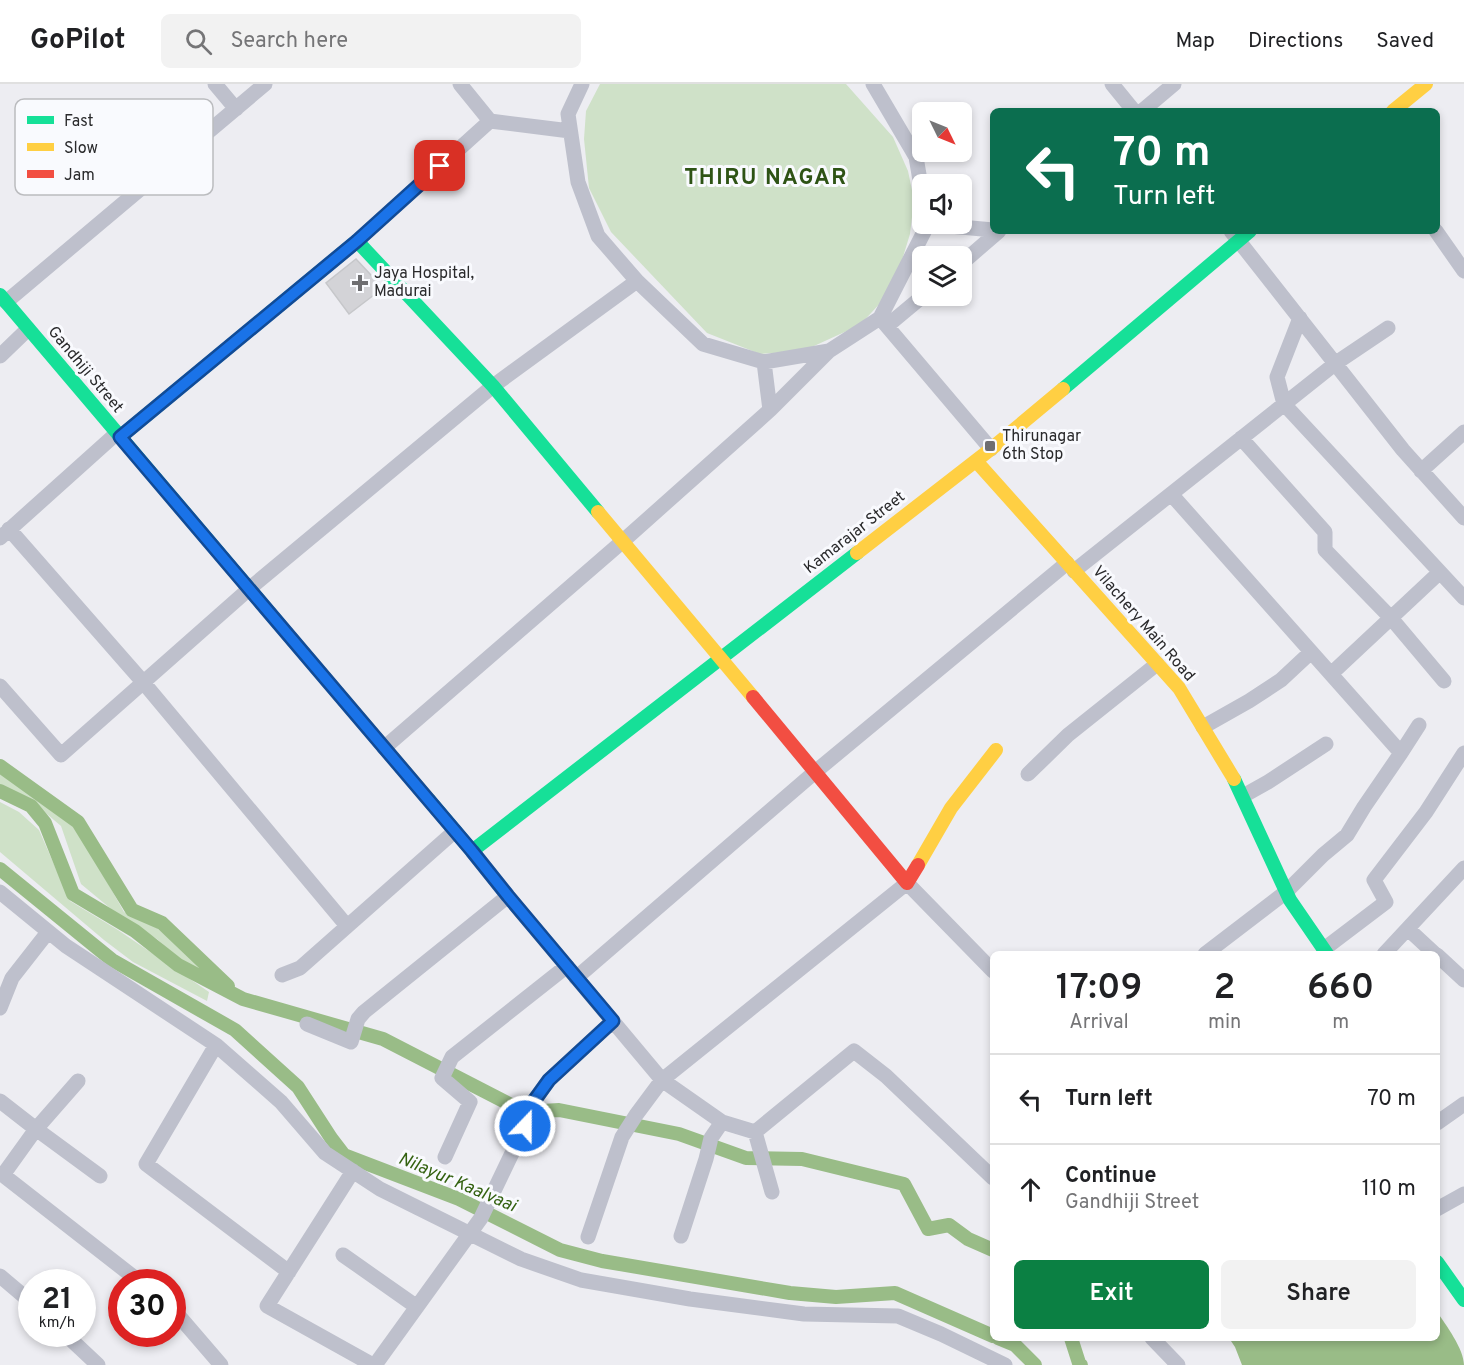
<!DOCTYPE html>
<html lang="en">
<head>
<meta charset="utf-8">
<style>
	:root { --surface:#fff; --page:#f2f2f2; --text:#202124; --muted:#757577; --line:#e0e0e0; --accent:#0b8043 }
	body { margin:0; font-family:Overpass,sans-serif; background:var(--page); color:var(--text); height:100vh; display:flex; flex-direction:column; font-size:22px; white-space:nowrap }
	* { box-sizing:border-box; margin:0 }
	p { font-size:20px; color:var(--muted) }
	.icon { flex:none; width:33px; height:33px; fill:none; stroke:currentColor; stroke-width:2; stroke-linecap:round; stroke-linejoin:round }
	.map { position:relative; flex:1; overflow:hidden }
	.sheet { position:absolute; left:990px; top:867px; width:450px; height:390px; display:flex; flex-direction:column; background:var(--surface); border-radius:9px; box-shadow:0 3px 9px #0003 }
	.sheet>* { flex:none }
	.hud { position:absolute; left:990px; top:24px; width:450px; height:126px; border-radius:9px; box-shadow:0 3px 9px #0003; background:#0b6e4f; color:#fff; overflow:hidden }
	.needle { width:39px; rotate:133deg }
	.controls { position:absolute; left:912px; top:18px; display:grid; gap:12px }
	.controls a { display:grid; place-items:center; width:60px; height:60px; border-radius:9px; background:var(--surface); box-shadow:0 3px 9px #0003; font-size:30px }
	.speed { position:absolute; left:18px; top:1185px; display:flex; gap:12px; font-size:30px; font-weight:700; text-align:center }
	.speed>* { display:grid; place-content:center; width:78px; height:78px; border-radius:50%; background:var(--surface); box-shadow:0 3px 9px #0003; line-height:1 }
	.speed small { font-size:15px; font-weight:400 }
	.speed .limit { border:9px solid #d22; background:#fff; color:#111 }
	.pin { position:absolute; display:grid; place-items:center; width:51px; height:51px; color:#fff; margin:-26px; border-radius:12px; box-shadow:0 3px 9px #0006 }
	.me { position:absolute; width:66px; margin:-33px; rotate:22deg; stroke-linejoin:round; filter:drop-shadow(0 0 4px #0008) }
	.turn { display:flex; align-items:center; gap:21px; height:126px; padding:0 24px; font-size:27px }
	.turn .icon { width:78px; height:78px; stroke-width:2.5 }
	.turn b { display:block; font-size:42px; line-height:51px }
	.eta { display:flex; justify-content:space-evenly; align-items:center; height:102px; text-align:center }
	.eta b { font-size:36px; font-weight:600; line-height:42px }
	.action { display:flex; gap:12px; margin-top:auto; padding:12px 24px }
	.action a { flex:1; height:69px; border-radius:9px; background:var(--accent); color:#fff; font-size:24px; font-weight:600; line-height:69px; text-align:center }
	.action a+a { background:var(--page); color:var(--text) }
	ul { padding:0; list-style:none }
	li { display:flex; align-items:center; gap:18px; height:90px; padding:0 24px; border-top:2px solid var(--line) }
	li div { flex:1 }
	li b { display:block; font-size:22px }
	li em { font-style:normal }
	header { display:flex; align-items:center; gap:36px; box-sizing:border-box; height:84px; padding:0 30px; background:var(--surface); border-bottom:2px solid var(--line) }
	header strong { font-size:28px }
	nav { display:flex; gap:33px; margin-inline-start:auto; font-size:21px }
	.search { width:420px; height:54px; background:var(--page); display:flex; align-items:center; gap:15px; box-sizing:border-box; padding:0 21px; border-radius:9px; color:var(--muted); font-size:22px }
	.map>svg:first-child { display:block }
	.green { fill:#cfe1c8 }
	.water { fill:#99bc87 }
	.lines { fill:none; stroke-linecap:round; stroke-linejoin:round }
	.canal { stroke:#99bc87; stroke-width:14 }
	.building { fill:#d3d3d7; stroke:#c6c7ca; stroke-width:1.5 }
	.street { stroke:#bec0cc; stroke-width:15 }
	.fast { stroke:#16e098; stroke-width:14 }
	.slow { stroke:#ffcf43; stroke-width:14 }
	.jam { stroke:#f24e42; stroke-width:14 }
	.route-casing { stroke:#114b97; stroke-width:15 }
	.route { stroke:#1a73e8; stroke-width:10 }
	.poi-dot { fill:#6e6e71; stroke:#f9fafe; stroke-width:2 }
	.labels { text-anchor:middle; dominant-baseline:central; stroke-width:6; stroke-linejoin:round; paint-order:stroke }
	.poi-label { font-size:16px; fill:#2a2a2c; stroke:#f9fafe; text-anchor:start }
	.street-label { font-size:16px; fill:#2a2a2c; stroke:#f9fafe }
	.water-label { font-size:18px; font-style:italic; fill:#346211; stroke:#f9fafe }
	.district-label { font-size:22px; font-weight:bold; letter-spacing:1.5px; fill:#2e5315; stroke:#f9fafe }
	.key { fill:#f9fafe; stroke:#bbbcbf; stroke-width:1.5 }
	.key-label { font-size:16px; fill:#2a2a2c }
</style>
</head>
<body>
<header>
<strong>GoPilot</strong>
<div class="search"><svg class="icon" aria-label="search" viewBox="0 0 24 24"><circle cx="10" cy="10" r="6"/><path d="M15 15l6 6"/></svg>Search here</div>
<nav><a>Map</a><a>Directions</a><a>Saved</a></nav>
</header>
<div class="map">
<svg width="1464" height="1281" viewBox="0 0 1464 1281">
	<rect width="100%" height="100%" fill="#ededf2"/>
	<path class="green" d="M600 0H846L893 53 908 87 914 116 910 150 899 186 883 216 860 241 803 267 760 270 707 249 611 148 589 104 584 55 586 27Z
		M0 689 75 741 124 828 157 844 204 882 206 890 195 887 180 876 157 855 122 834 81 800 61 742 41 725 0 700Z
		M0 718 19 728 39 746 70 817 118 846 209 908 207 917 133 878 104 856 0 768Z"/>
	<path class="water" d="M1437 1228C1446 1241 1464 1265 1464 1281H1242L1235 1263 1229 1254H1437Z"/>
	<g class="lines">
		<path class="canal" d="M0 682 78 738 132 826 162 839 228 902
			M0 707 31 722 45 739 73 810 135 847 178 881 243 915 383 955 525 1028 559 1026 679 1050 746 1074 802 1075 904 1100 928 1145 949 1141 968 1155 993 1166
			M0 785 112 876 235 946 298 1003 331 1054 344 1071 459 1115 560 1166 602 1177 790 1209 836 1213 895 1209 993 1252
			M998 1254 1015 1261 1035 1281
			M1071 1254 1079 1279 1081 1281"/>
	</g>
	<path class="building" d="M356 175 383 204 349 230 326 199Z"/>
	<g class="lines">
		<path class="street" d="M215 0 236 25
			M582 0 568 30 578 98 598 152 637 197 703 260 764 278 829 267 880 234 928 140
			M873 0 916 73 922 108
			M1112 0 1134 27
			M1142 27 1174 0
			M490 37 570 47
			M928 140 993 146
			M1231 147 1403 366 1464 434
			M1436 147 1464 187
			M357 157 490 37 460 0
			M962 179 999 147
			M6 218 265 0
			M880 234 991 365
			M1300 234 1277 293 1284 320 1464 514
			M887 242 923 212
			M0 272 28 245
			M770 326 829 267
			M1241 354 1325 448V466L1391 534 1444 597
			M1421 387 1464 348
			M1171 410 1401 669
			M9 445 143 598 347 842
			M0 454 117 349
			M1074 487 1336 279 1388 244
			M1331 590 1440 488
			M0 602 61 671 249 505 493 302 637 197
			M1203 643 1249 617 1281 596 1311 568
			M384 664 623 457 770 326 764 278
			M1028 690 1068 651 1157 580
			M1243 712 1268 698 1326 660
			M472 767 508 812 662 996 907 799 993 887
			M0 808 66 862 216 961 281 1018 325 1069 380 1105 521 1175 581 1196 690 1215 804 1230 898 1232 941 1250 1005 1281
			M1408 845 1435 870
			M1324 865 1386 818 1374 796 1426 728 1464 669
			M1205 870 1286 808 1323 771 1347 751 1364 723 1401 669 1419 641
			M1384 870 1464 784
			M1437 871 1464 896
			M282 891 300 884 455 747
			M576 894 815 688 1067 479
			M0 924 12 894 48 848
			M307 940 351 958 358 935 364 928 508 812
			M216 961 146 1080 289 1188
			M78 997 36 1045 100 1092
			M0 1017 36 1045 3 1091 140 1198
			M1437 1039 1464 1020
			M755 1048 772 1108
			M445 1073 470 1018 442 994 452 973 567 882
			M353 1087 267 1222 373 1281
			M1437 1125 1464 1110
			M681 1152 706 1075 711 1054 722 1038
			M588 1153 622 1053 636 1031 662 996 722 1038 755 1048 854 967 886 992 993 1094
			M343 1171 417 1223
			M0 1192 32 1219
			M172 1224 221 1281
			M65 1250 98 1281
			M1152 1254 1178 1281
			M375 1281 481 1134 525 1042 531 1021 549 996 613 937"/>
		<path class="fast" d="M0 211 280 541
			M1063 305 1250 147
			M120 353 357 157 493 302 598 428
			M1234 695 1290 816 1327 870
			M429 716 472 767 857 469
			M1437 1178 1464 1216"/>
		<path class="slow" d="M1393 27 1426 0
			M976 377 1179 604 1234 695
			M598 428 753 613
			M857 469 991 365 1063 305
			M280 541 429 716
			M918 781 951 724 996 666"/>
		<path class="jam" d="M753 613 907 799 918 781"/>
	</g>
	<g class="lines">
		<g class="route-casing">
			<path id="route" d="M440 82 357 157 120 353 472 767 508 812 613 937 549 996 531 1021 525 1042"/>
		</g>
		<use href="#route" class="route"/>
	</g>
	<g class="poi-dot">
		<path d="M357 190h6v6h6v6h-6v6h-6v-6h-6v-6h6z"/>
		<rect x="984" y="356" width="12" height="12" rx="3"/>
	</g>
	<g class="labels">
		<g class="poi-label">
			<text x="374" y="190">Jaya Hospital,<tspan x="374" dy="18">Madurai</tspan></text>
			<text x="1002" y="353">Thirunagar<tspan x="1002" dy="18">6th Stop</tspan></text>
		</g>
		<g class="street-label">
			<text transform="translate(85 286) rotate(50)">Gandhiji Street</text>
			<text transform="translate(855 449) rotate(-38)">Kamarajar Street</text>
			<text transform="translate(1143 540) rotate(49)">Vilachery Main Road</text>
		</g>
		<g class="water-label">
			<text transform="translate(457 1099) rotate(23)">Nilayur Kaalvaai</text>
		</g>
		<g class="district-label">
			<text x="766" y="94">THIRU NAGAR</text>
		</g>
	</g>
	<rect x="15" y="15" width="198" height="96" rx="9" class="key"/>
	<rect x="27" y="32" width="27" height="8" fill="#16e098"/>
	<rect x="27" y="59" width="27" height="8" fill="#ffcf43"/>
	<rect x="27" y="86" width="27" height="8" fill="#f24e42"/>
	<g class="key-label">
		<text x="64" y="42">Fast</text>
		<text x="64" y="69">Slow</text>
		<text x="64" y="96">Jam</text>
	</g>
</svg>
<div class="controls">
<a><svg class="needle" viewBox="-14 -14 28 28"><path d="M0-13l5 13h-10z" fill="#e53935"/><path d="M0 13l5-13h-10z" fill="#757577"/></svg></a>
<a><svg class="icon" aria-label="sound" viewBox="0 0 24 24"><path d="M4 9h4l5-4v14l-5-4H4zM17 9q2 3 0 6"/></svg></a>
<a><svg class="icon" aria-label="layers" viewBox="0 0 24 24"><path d="M12 4l9 5-9 5-9-5zM3 14l9 5 9-5"/></svg></a>
</div>
<div class="speed"><div>21<small>km/h</small></div><div class="limit">30</div></div>
<div class="pin" style="left:440px;top:82px;background:#d93025"><svg class="icon" aria-label="arrive" viewBox="0 0 24 24"><path d="M6 21V4h12l-3 4 3 4H6"/></svg></div>
<svg class="me" style="left:525px;top:1042px" viewBox="-20 -20 40 40"><circle r="17" fill="#1a73e8" stroke="#fff" stroke-width="3"/><path d="M0-11L8 9 0 5-8 9z" fill="#fff"/></svg>
<div class="hud">
<div class="turn"><svg class="icon" aria-label="left" viewBox="0 0 24 24"><path d="M17 20v-9H6M10 6l-5 5 5 5"/></svg><div><b>70 m</b>Turn left</div></div>
</div>
<section class="sheet">
<div class="eta">
<div><b>17:09</b><p>Arrival</p></div>
<div><b>2</b><p>min</p></div>
<div><b>660</b><p>m</p></div>
</div>
<ul>
<li><svg class="icon" aria-label="left" viewBox="0 0 24 24"><path d="M17 20v-9H6M10 6l-5 5 5 5"/></svg><div><b>Turn left</b></div><em>70 m</em></li>
<li><svg class="icon" aria-label="ahead" viewBox="0 0 24 24"><path d="M12 20V5M6 11l6-6 6 6"/></svg><div><b>Continue</b><p>Gandhiji Street</p></div><em>110 m</em></li>
</ul>
<div class="action"><a>Exit</a><a>Share</a></div>
</section>
</div>
</body>
</html>
